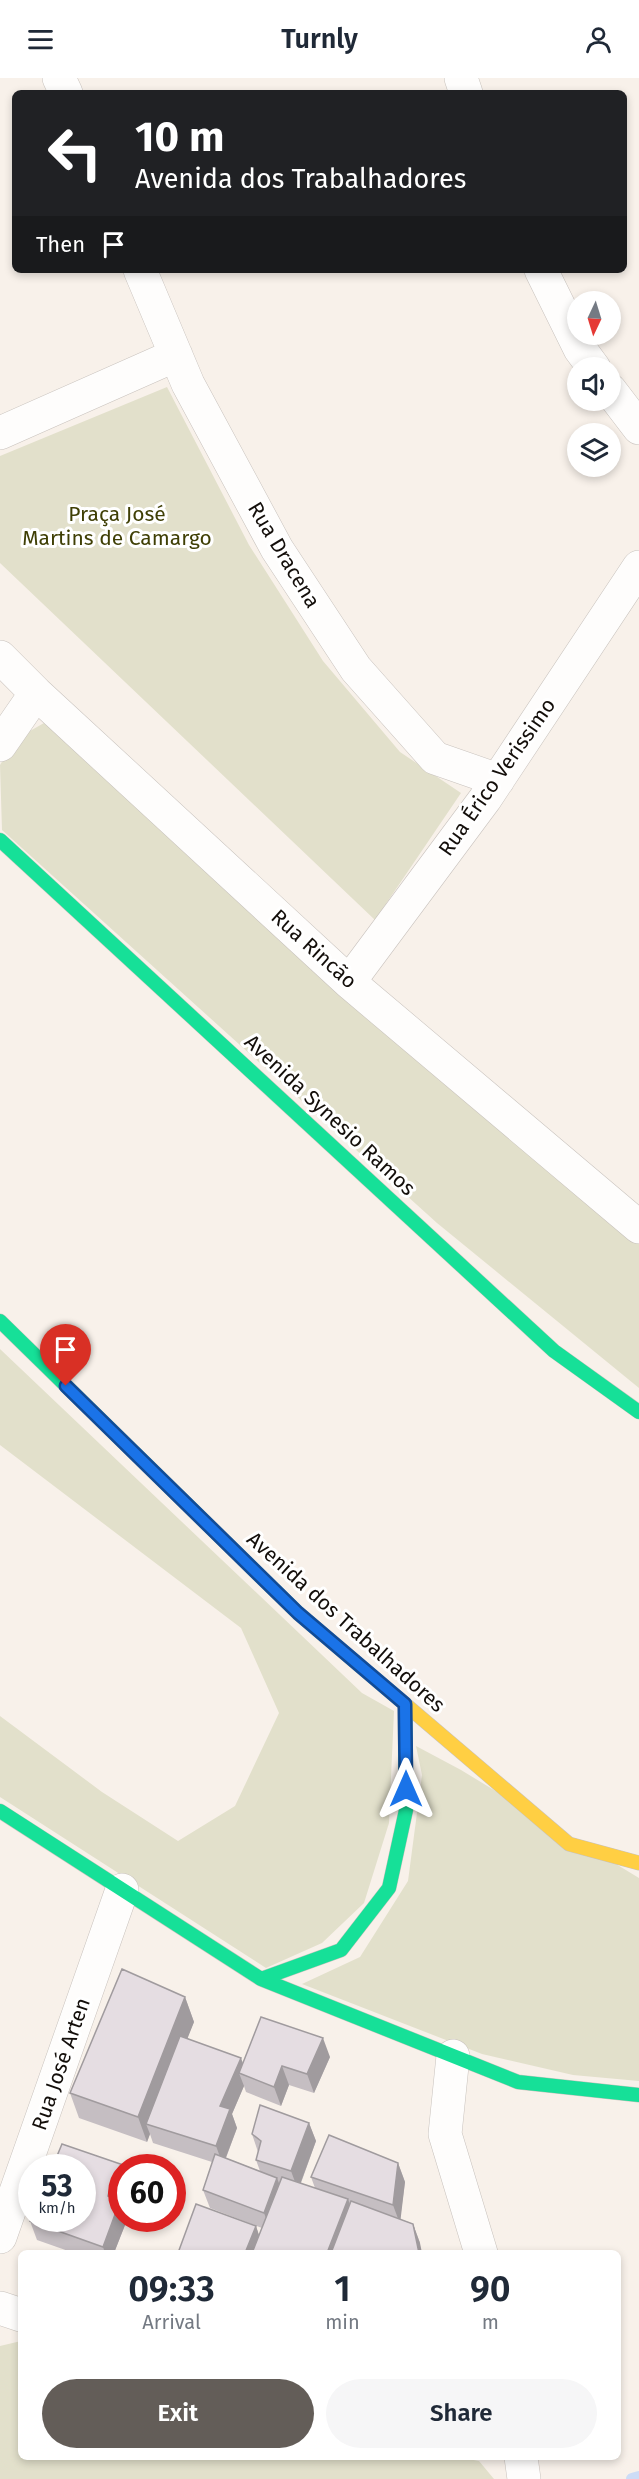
<!DOCTYPE html>
<html lang="en">
<head>
<meta charset="utf-8">
<style>
	:root { --surface:#fff; --page:#f6f6f7; --text:#1f2937; --muted:#747a83; --accent:#635d58 }
	body { margin:0; font-family:"Fira Sans",sans-serif; background:var(--page); color:var(--text); height:100vh; display:flex; flex-direction:column; font-size:22px; white-space:nowrap }
	* { box-sizing:border-box; margin:0 }
	p { font-size:20px; color:var(--muted) }
	.icon { flex:none; width:33px; height:33px; fill:none; stroke:currentColor; stroke-width:2; stroke-linecap:round; stroke-linejoin:round }
	.map { position:relative; flex:1; overflow:hidden }
	.drawer { position:absolute; left:18px; top:2172px; width:603px; height:210px; display:flex; flex-direction:column; background:var(--surface); border-radius:9px; box-shadow:0 3px 9px #0003 }
	.drawer>* { flex:none }
	.banner { position:absolute; left:12px; top:12px; width:615px; height:183px; border-radius:9px; box-shadow:0 3px 9px #0003; background:#202124; color:#fff; overflow:hidden }
	.needle { width:39px; rotate:184deg }
	.buttons { position:absolute; left:567px; top:213px; display:grid; gap:12px }
	.buttons a { display:grid; place-items:center; width:54px; height:54px; border-radius:50%; background:var(--surface); box-shadow:0 3px 9px #0003; font-size:30px }
	.speed { position:absolute; left:18px; top:2076px; display:flex; gap:12px; font-size:30px; font-weight:700; text-align:center }
	.speed>* { display:grid; place-content:center; width:78px; height:78px; border-radius:50%; background:var(--surface); box-shadow:0 3px 9px #0003; line-height:1 }
	.speed small { font-size:15px; font-weight:400 }
	.speed .limit { border:9px solid #d22; background:#fff; color:#111 }
	.pin { position:absolute; display:grid; place-items:center; width:51px; height:51px; color:#fff; margin:-62px -26px; border-radius:50% 50% 50% 0; rotate:-45deg; box-shadow:0 0 6px #0007 }
	.pin .icon { rotate:45deg }
	.me { position:absolute; width:66px; margin:-33px; rotate:0deg; stroke-linejoin:round; filter:drop-shadow(0 0 4px #0008) }
	.turn { display:flex; align-items:center; gap:21px; height:126px; padding:0 24px; font-size:27px }
	.turn .icon { width:78px; height:78px; stroke-width:2.5 }
	.turn b { display:block; font-size:42px; line-height:51px }
	.then { display:flex; align-items:center; height:57px; padding:0 24px; background:#0003; gap:12px; font-size:22px }
	.eta { display:flex; justify-content:space-evenly; align-items:center; height:102px; text-align:center }
	.eta b { font-size:36px; font-weight:600; line-height:42px }
	.cta { display:flex; gap:12px; margin-top:auto; padding:12px 24px }
	.cta a { flex:1; height:69px; border-radius:36px; background:var(--accent); color:#fff; font-size:24px; font-weight:600; line-height:69px; text-align:center }
	.cta a+a { background:var(--page); color:var(--text) }
	header { display:flex; justify-content:space-between; align-items:center; height:78px; padding:0 24px; background:var(--surface); font-size:27px; font-weight:600 }
	.map>svg:first-child { display:block }
	.green { fill:#e2e0cb }
	.lines { fill:none; stroke-linecap:round; stroke-linejoin:round }
	.stream { stroke:#cddcf6; stroke-width:12 }
	.street-casing { stroke:#c8c2bd; stroke-width:34 }
	.fast-casing { stroke:#c8c2bd; stroke-width:15 }
	.slow-casing { stroke:#c8c2bd; stroke-width:15 }
	.street { stroke:#fefdfc; stroke-width:33 }
	.fast { stroke:#16e098; stroke-width:14 }
	.slow { stroke:#ffcf43; stroke-width:14 }
	.wall { fill:#c5bec2 }
	.shaded-wall { fill:#a09b9e }
	.building { fill:#e5dde2; stroke:#a09b9e; stroke-width:1.5 }
	.route-casing { stroke:#114b97; stroke-width:15 }
	.route { stroke:#1a73e8; stroke-width:10 }
	.labels { text-anchor:middle; dominant-baseline:central; stroke-width:6; stroke-linejoin:round; paint-order:stroke }
	.park-label { font-size:21px; fill:#3f3f05; stroke:#fff }
	.street-label { font-size:21px; fill:#130e0a; stroke:#fff }
</style>
</head>
<body>
<header><svg class="icon" aria-label="menu" viewBox="0 0 24 24"><path d="M4 6h16M4 12h16M4 18h16"/></svg>Turnly<svg class="icon" aria-label="person" viewBox="0 0 24 24"><circle cx="12" cy="8" r="4"/><path d="M4 21q1-7 8-7t8 7"/></svg></header>
<div class="map">
<svg width="639" height="2401" viewBox="0 0 639 2401">
	<rect width="100%" height="100%" fill="#f8f1ea"/>
	<path class="green" d="M167 309 249 467 323 583 400 674 461 715 375 842 0 485V378Z
		M51 641 639 1159V1310L437 1145 2 752 0 687 16 661Z
		M0 1271 362 1615 394 1633 389 1745 364 1825 322 1865 266 1890 0 1719V1638L102 1714 178 1763 235 1728 279 1635 241 1550 0 1367Z
		M416 1668 461 1692 639 1800V2003L573 1997 482 1976 302 1906 360 1879 408 1803 422 1697Z
		M21 2263V2379H457L479 2383 494 2401H0V2268Z"/>
	<g class="lines">
		<path class="stream" d="M632 2401 639 2399"/>
		<g class="street-casing">
			<path id="street" d="M59 0 66 15
				M461 0 466 15
				M140 192 188 306 277 471 356 591 435 680 498 702
				M541 192 580 271 594 290
				M610 312 639 350
				M0 355 176 277
				M0 579 36 615 349 904 639 1149
				M0 667 36 615
				M349 904 485 721 639 489
				M453 1978 445 2056 481 2175
				M0 2159 122 1812
				M0 2230 21 2237
				M521 2379 524 2401"/>
		</g>
		<g class="fast-casing">
			<path id="fast" d="M0 762 554 1273 639 1334
				M0 1243 298 1535 399 1621
				M0 1733 261 1901 518 2004 639 2017
				M261 1901 341 1872 389 1810 406 1732 405 1626"/>
		</g>
		<g class="slow-casing">
			<path id="slow" d="M399 1621 569 1766 639 1785"/>
		</g>
		<use href="#street" class="street"/>
		<use href="#fast" class="fast"/>
		<use href="#slow" class="slow"/>
	</g>
	<path class="wall" d="M185 1919 194 1944 187 1960 243 1986 330 1979 314 2015 289 2007 281 2028 246 2014 244 2008 232 2036 237 2050 226 2080 260 2093 256 2082 258 2074 252 2056 309 2045 316 2063 301 2105 315 2110 311 2099 398 2085 405 2104 400 2141 413 2146 420 2165 178 2175 256 2148 259 2158 262 2150 210 2130 203 2112 212 2084 153 2065 150 2056 147 2064 79 2040 70 2015Z
		M122 2090V2140H127V2142L114 2175H74L37 2162 30 2143Z"/>
	<path class="shaded-wall" d="M185 1919 194 1944 153 2048 146 2046 150 2056 147 2064 138 2039Z
		M323 1960 330 1979 314 2015 307 1996Z
		M241 1980 248 1999 239 1995 244 2008 232 2036 237 2050 223 2087 216 2068 220 2028Z
		M282 1988 289 2007 281 2028 274 2009Z
		M309 2045 316 2063 298 2112 291 2093Z
		M398 2085 405 2104 400 2146 393 2127Z
		M277 2100 284 2118 271 2153 264 2135Z
		M110 2110 116 2129 108 2118Z
		M348 2121 355 2140 341 2175H327Z
		M120 2123 122 2127V2140H127V2142L114 2175H105L103 2169Z
		M413 2146 420 2165 422 2175H419Z
		M256 2148 262 2166 259 2175H245Z"/>
	<path class="building" d="M122 1891 185 1919 138 2039 70 2015Z
		M261 1939 323 1960 307 1996 282 1988 274 2009 239 1995Z
		M180 1958 241 1980 220 2028 230 2031 216 2068 146 2046Z
		M260 2027 309 2045 291 2093 256 2082 261 2063 252 2056Z
		M329 2057 398 2085 393 2127 311 2099Z
		M62 2066 132 2090H122V2114L110 2110 108 2118 120 2123 103 2169 30 2143 32 2140H82V2090H52Z
		M215 2076 277 2100 264 2135 203 2112Z
		M282 2099 348 2121 327 2175H252Z
		M351 2123 413 2146 419 2175H331Z
		M196 2126 256 2148 245 2175H178Z"/>
	<g class="lines">
		<g class="route-casing">
			<path id="route" d="M66 1308 298 1535 405 1626 406 1711"/>
		</g>
		<use href="#route" class="route"/>
	</g>
	<g class="labels">
		<g class="park-label">
			<text x="117" y="436">Praça José<tspan x="117" dy="24">Martins de Camargo</tspan></text>
		</g>
		<g class="street-label">
			<text transform="translate(284 477) rotate(59)">Rua Dracena</text>
			<text transform="translate(497 699) rotate(-55)">Rua Érico Verissimo</text>
			<text transform="translate(314 871) rotate(42)">Rua Rincão</text>
			<text transform="translate(330 1037) rotate(43)">Avenida Synesio Ramos</text>
			<text transform="translate(346 1544) rotate(42)">Avenida dos Trabalhadores</text>
			<text transform="translate(61 1986) rotate(-71)">Rua José Arten</text>
		</g>
	</g>
</svg>
<div class="buttons">
<a><svg class="needle" viewBox="-14 -14 28 28"><path d="M0-13l5 13h-10z" fill="#e53935"/><path d="M0 13l5-13h-10z" fill="#747a83"/></svg></a>
<a><svg class="icon" aria-label="sound" viewBox="0 0 24 24"><path d="M4 9h4l5-4v14l-5-4H4zM17 9q2 3 0 6"/></svg></a>
<a><svg class="icon" aria-label="layers" viewBox="0 0 24 24"><path d="M12 4l9 5-9 5-9-5zM3 14l9 5 9-5"/></svg></a>
</div>
<div class="speed"><div>53<small>km/h</small></div><div class="limit">60</div></div>
<div class="pin" style="left:66px;top:1308px;background:#d93025"><svg class="icon" aria-label="arrive" viewBox="0 0 24 24"><path d="M6 21V4h12l-3 4 3 4H6"/></svg></div>
<svg class="me" style="left:406px;top:1711px" viewBox="-20 -20 40 40"><path d="M0-17L14 15 0 8-14 15z" fill="#1a73e8" stroke="#fff" stroke-width="4"/></svg>
<div class="banner">
<div class="turn"><svg class="icon" aria-label="left" viewBox="0 0 24 24"><path d="M17 20v-9H6M10 6l-5 5 5 5"/></svg><div><b>10 m</b>Avenida dos Trabalhadores</div></div>
<div class="then">Then<svg class="icon" aria-label="arrive" viewBox="0 0 24 24"><path d="M6 21V4h12l-3 4 3 4H6"/></svg></div>
</div>
<section class="drawer">
<div class="eta">
<div><b>09:33</b><p>Arrival</p></div>
<div><b>1</b><p>min</p></div>
<div><b>90</b><p>m</p></div>
</div>
<div class="cta"><a>Exit</a><a>Share</a></div>
</section>
</div>
</body>
</html>
